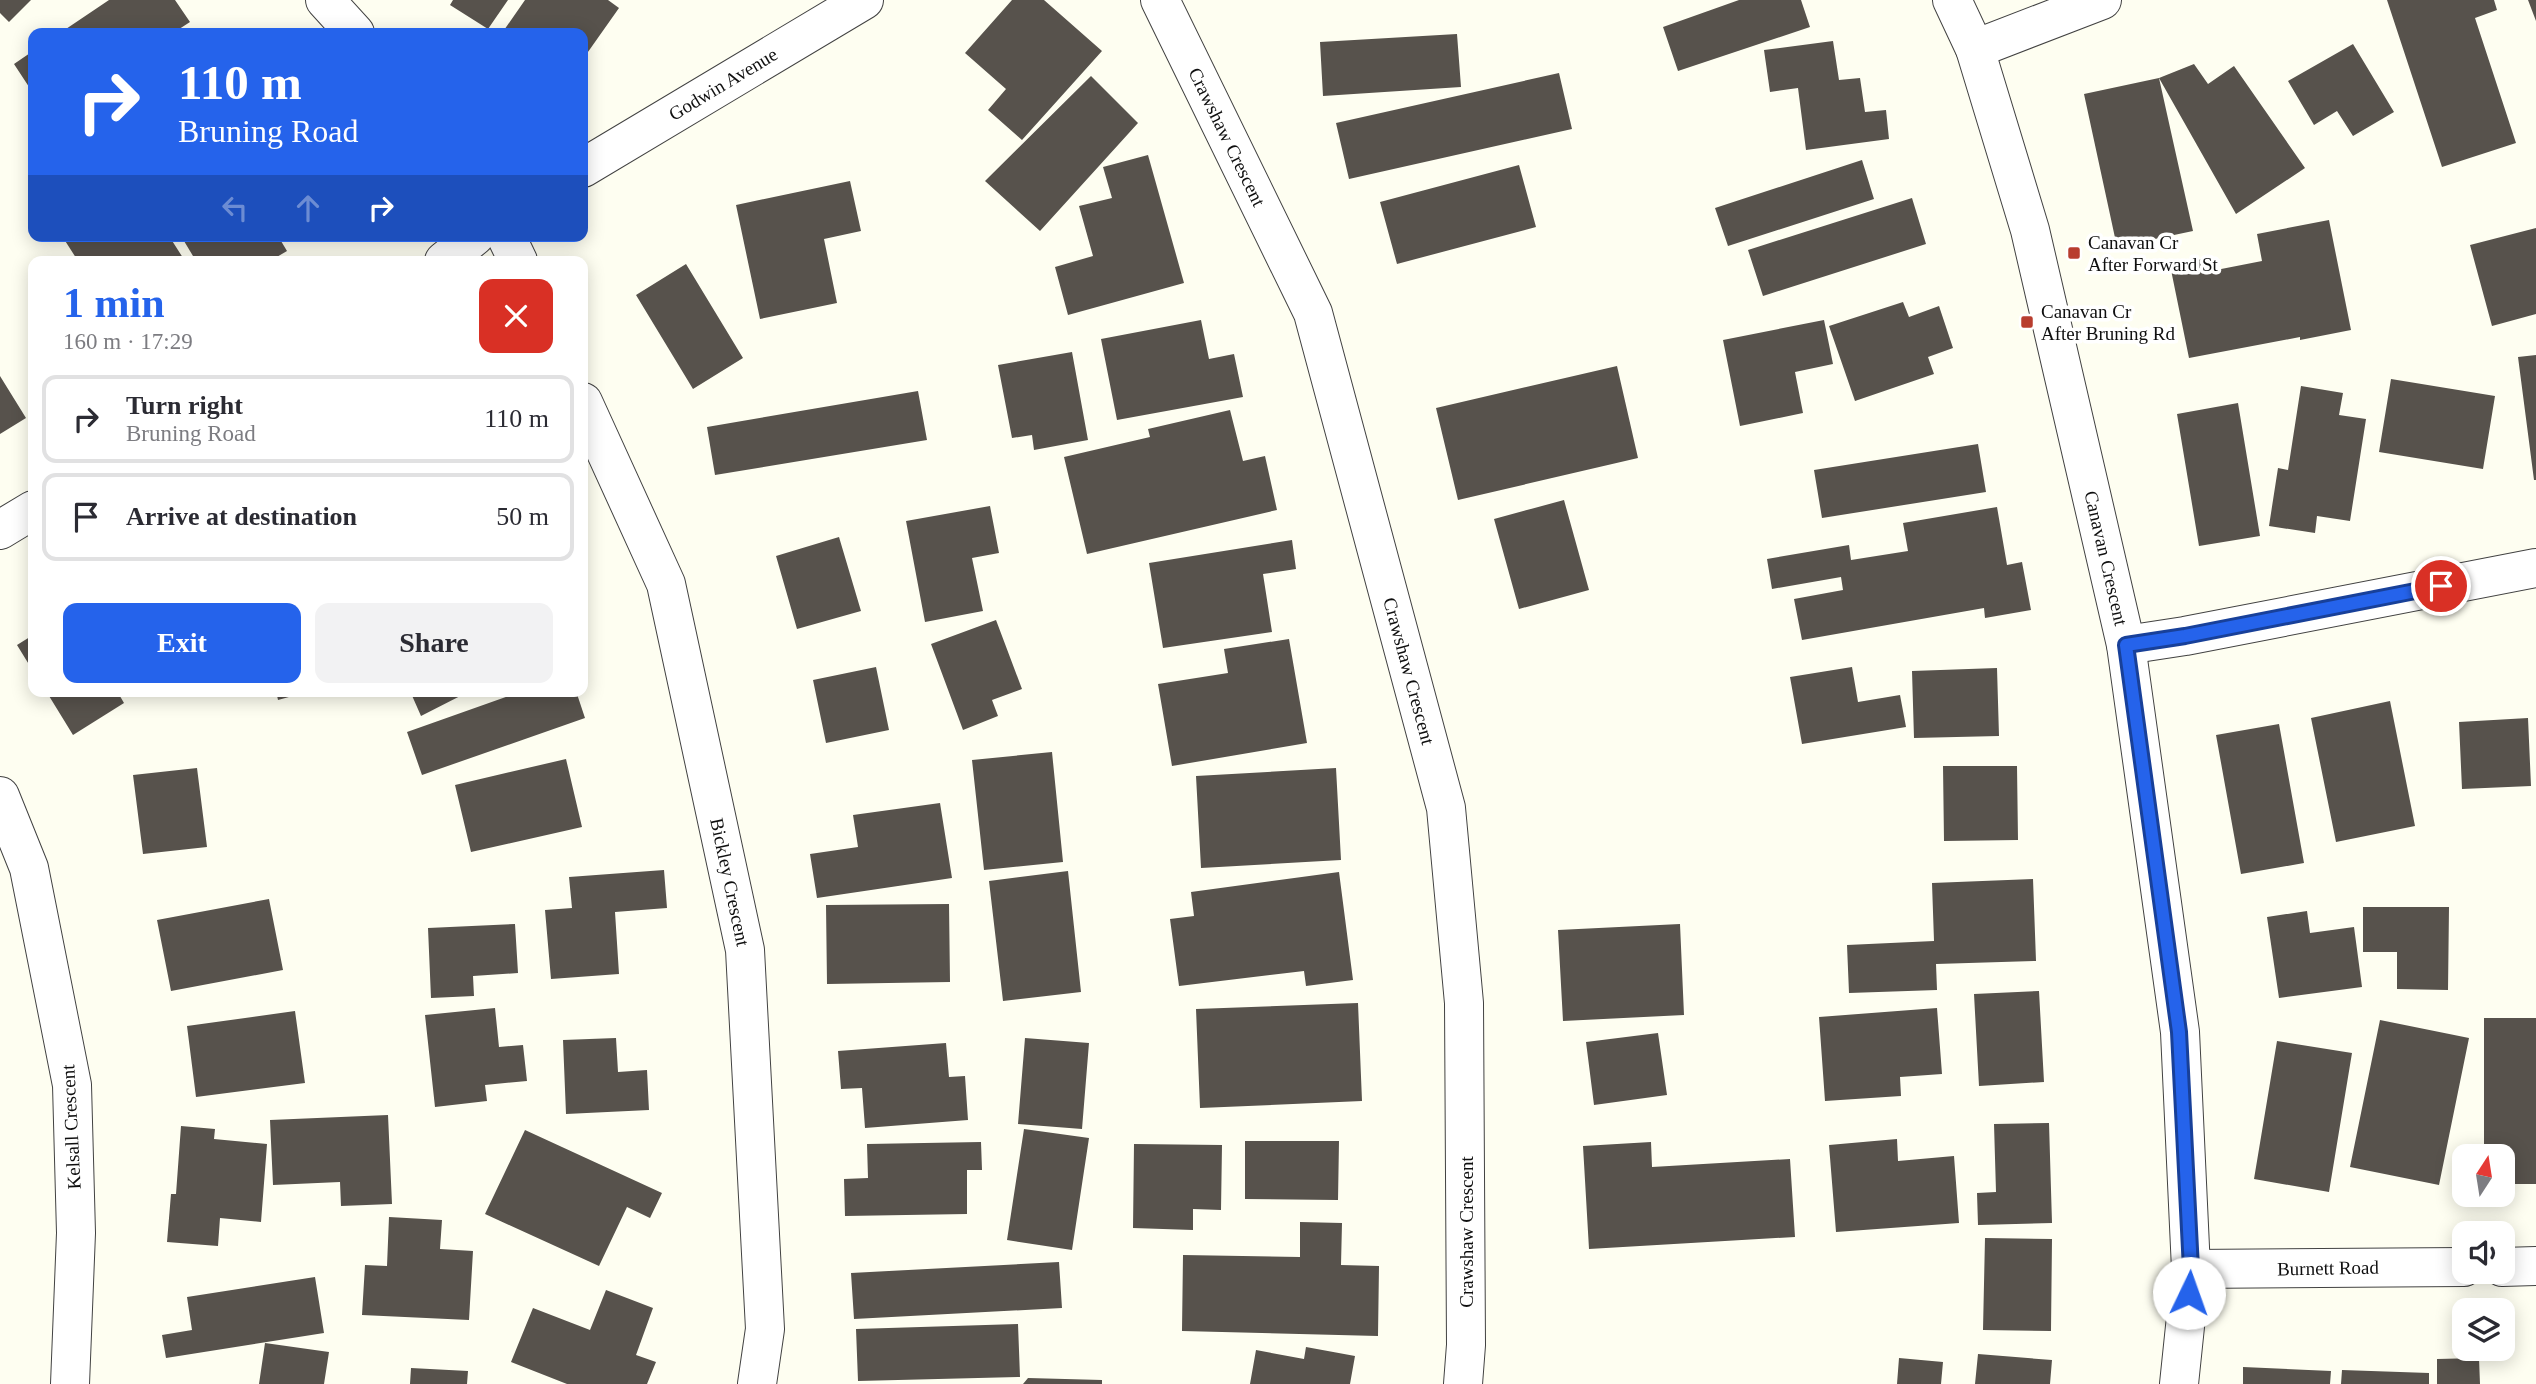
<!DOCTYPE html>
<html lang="en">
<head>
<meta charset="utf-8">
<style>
	:root { --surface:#fff; --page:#f2f2f3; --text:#2b2b33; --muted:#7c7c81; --line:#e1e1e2; --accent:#2563eb }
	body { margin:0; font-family:Georgia,serif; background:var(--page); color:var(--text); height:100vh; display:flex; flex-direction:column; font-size:26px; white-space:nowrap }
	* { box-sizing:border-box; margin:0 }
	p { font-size:23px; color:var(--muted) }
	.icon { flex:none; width:38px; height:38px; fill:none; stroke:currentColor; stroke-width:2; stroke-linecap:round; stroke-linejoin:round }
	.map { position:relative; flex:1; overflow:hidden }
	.panel { position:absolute; left:28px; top:256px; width:560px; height:441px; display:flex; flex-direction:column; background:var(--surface); border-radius:14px; box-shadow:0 4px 18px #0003 }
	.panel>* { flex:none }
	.banner { position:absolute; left:28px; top:28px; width:560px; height:214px; border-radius:14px; box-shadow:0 4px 18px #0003; background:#2563eb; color:#fff; overflow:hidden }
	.needle { width:46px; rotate:12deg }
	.controls { position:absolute; left:2452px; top:1144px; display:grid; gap:14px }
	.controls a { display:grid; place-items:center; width:63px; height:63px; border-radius:14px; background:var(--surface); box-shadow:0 4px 18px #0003; font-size:35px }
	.pin { position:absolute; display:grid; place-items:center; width:60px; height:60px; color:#fff; margin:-30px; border:4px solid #fff; border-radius:50%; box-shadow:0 2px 7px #0007 }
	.me { position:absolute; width:77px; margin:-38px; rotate:3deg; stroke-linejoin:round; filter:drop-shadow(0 0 5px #0008) }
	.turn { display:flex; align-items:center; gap:24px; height:147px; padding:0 35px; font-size:32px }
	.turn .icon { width:91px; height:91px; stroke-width:2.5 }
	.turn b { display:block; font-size:49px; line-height:60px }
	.lanes { display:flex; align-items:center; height:66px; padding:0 35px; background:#0003; justify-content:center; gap:35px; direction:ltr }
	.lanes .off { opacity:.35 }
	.round { display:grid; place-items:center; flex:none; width:74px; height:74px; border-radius:14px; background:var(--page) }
	.summary { display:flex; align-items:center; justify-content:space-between; height:119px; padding:0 35px }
	h1 { font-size:42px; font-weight:700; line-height:52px; color:var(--accent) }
	.cta { display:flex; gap:14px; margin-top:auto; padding:14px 35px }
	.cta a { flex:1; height:80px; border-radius:14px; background:var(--accent); color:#fff; font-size:28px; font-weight:700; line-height:80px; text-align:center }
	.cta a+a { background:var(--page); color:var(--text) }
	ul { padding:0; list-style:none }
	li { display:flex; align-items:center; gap:21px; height:88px; margin:0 14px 10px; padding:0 21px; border:4px solid var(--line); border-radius:14px }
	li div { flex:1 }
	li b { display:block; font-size:26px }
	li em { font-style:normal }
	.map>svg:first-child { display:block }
	.building { fill:#57524c }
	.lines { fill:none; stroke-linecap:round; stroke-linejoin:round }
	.minor-casing { stroke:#424242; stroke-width:40 }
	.tertiary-casing { stroke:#424242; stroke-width:40 }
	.minor { stroke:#fff; stroke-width:38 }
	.tertiary { stroke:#fff; stroke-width:38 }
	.route-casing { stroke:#184099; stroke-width:18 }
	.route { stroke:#2563eb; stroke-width:12 }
	.poi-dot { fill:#b83d2e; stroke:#fff; stroke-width:2.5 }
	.labels { text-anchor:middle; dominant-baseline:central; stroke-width:7; stroke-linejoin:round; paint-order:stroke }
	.street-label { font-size:19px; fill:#0f0f0f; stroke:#fff }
	.poi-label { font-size:19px; fill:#0f0f0f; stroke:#fff; text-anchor:start }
</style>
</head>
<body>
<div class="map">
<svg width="2536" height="1384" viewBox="0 0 2536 1384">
	<rect width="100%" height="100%" fill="#fefef1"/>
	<path class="building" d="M0 0H31L9 22 0 13Z
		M109 0H175L190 22 173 33H60Z
		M453 0H508L488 29 450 5Z
		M525 0H608L619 8 583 59V33H502Z
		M1012 0H1044L1102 51 1022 140 988 110 1006 89 965 53Z
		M1739 0H1801L1810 27 1678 71 1663 27Z
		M2387 0H2494L2497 10 2475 18 2516 143 2442 167Z
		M2528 0H2536V21Z
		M1457 34 1461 87 1323 96 1320 42Z
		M1833 41 1839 80 1860 78 1865 112 1886 110 1889 139 1806 150 1798 88 1770 92 1764 50Z
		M2353 44 2394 112 2353 136 2337 111 2314 125 2288 81Z
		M33 51V93L14 64Z
		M2194 64 2208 84 2234 66 2305 168 2236 214 2159 78 2193 231 2117 247 2084 94 2159 78Z
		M1559 73 1572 129 1349 179 1336 123Z
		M1091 76 1138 123 1040 231 985 181Z
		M1148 155 1184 283 1068 315 1055 267 1093 256 1079 206 1112 198 1103 167Z
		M1862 160 1874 199 1728 246 1715 208Z
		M1519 165 1536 227 1397 264 1380 202Z
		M850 181 861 231 824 239 837 303 760 319 736 205Z
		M1912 198 1926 244 1763 296 1748 250Z
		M2329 220 2351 330 2300 340V337L2189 358 2170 265 2208 258 2211 271 2262 261 2257 234Z
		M2536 228V314L2492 326 2470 245Z
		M62 236H169L185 261H78Z
		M181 236H278L287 251 270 261H196Z
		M686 264 743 358 693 389 636 295Z
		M1903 302 1909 317 1939 306 1953 348 1928 357 1934 374 1855 401 1829 326Z
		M1201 320 1209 359 1234 354 1243 397 1117 420 1101 339Z
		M1824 320 1833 364 1795 372 1803 413 1740 426 1723 340Z
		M1072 352 1088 440 1034 450 1032 435 1012 438 998 365Z
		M2536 355V480H2534L2518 357Z
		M1617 366 1638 458 1458 500 1436 408Z
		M0 376 26 418 0 434Z
		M2391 379 2495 396 2483 469 2379 452Z
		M2301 386 2343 393 2339 415 2366 419 2350 521 2317 516 2315 533 2269 526 2278 468 2288 470Z
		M918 391 927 440 715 475 707 427Z
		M2238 403 2260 536 2199 546 2177 414Z
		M1230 410 1243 461 1265 456 1277 510 1087 554 1064 457 1150 437 1148 429Z
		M1978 444 1986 492 1822 518 1814 470Z
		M1564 500 1589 590 1519 609 1494 519Z
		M990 506 999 553 972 558 983 611 925 622 906 521Z
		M1997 507 2007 565 2022 562 2031 610 1985 618 1984 608 1802 640 1794 599 1843 590 1841 577 1772 589 1767 559 1849 545 1851 560 1908 551 1903 523Z
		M839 537 861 611 797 629 776 556Z
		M1292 540 1296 569 1263 574 1272 632 1163 648 1149 563Z
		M996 620 1022 689 992 700 998 716 963 730 931 644Z
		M33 635V671L17 645Z
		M1289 639 1307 743 1172 766 1158 684 1228 673 1224 649Z
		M876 667 889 730 826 743 813 680Z
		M1852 667 1858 702 1900 695 1906 727 1802 744 1790 677Z
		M1997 668 1999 736 1914 738 1912 671Z
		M46 691H117L124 703 73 735Z
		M276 691H306L307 692 278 700Z
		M410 691H470L421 716Z
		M523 691H576L585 718 422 775 407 732Z
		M2390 701 2415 826 2336 842 2311 718Z
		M2528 718 2531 786 2462 789 2459 722Z
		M2279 724 2304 863 2241 874 2216 735Z
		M1052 752 1063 862 984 870 972 760Z
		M566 759 582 827 471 852 455 785Z
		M1943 766H2017L2018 840 1944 841Z
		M197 768 207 847 143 854 133 775Z
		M1336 768 1341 860 1201 868 1196 776Z
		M940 803 952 878 817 898 810 854 858 847 853 815Z
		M664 870 667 908 615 912 619 974 551 979 545 910 572 908 569 877Z
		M1068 871 1081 992 1003 1001 989 881Z
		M1339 872 1353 980 1306 986 1304 971 1179 986 1170 919 1194 916 1191 892Z
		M2033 879 2036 961 1936 964 1937 990 1849 993 1847 945 1934 941 1932 883Z
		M269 899 283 970 171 991 157 920Z
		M949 904 950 982 827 984 826 905Z
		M2363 907H2449L2448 990 2397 989V952H2363Z
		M2307 911 2310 933 2354 927 2362 987 2279 998 2267 917Z
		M515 924 518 973 473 976 474 996 431 998 428 928Z
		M1680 924 1684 1015 1563 1021 1558 930Z
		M2039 991 2044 1082 1979 1086 1974 994Z
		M1358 1003 1362 1101 1200 1108 1196 1009Z
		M495 1008 499 1047 523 1045 527 1081 485 1085 487 1101 435 1107 425 1015Z
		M1937 1008 1942 1074 1900 1077 1901 1096 1825 1101 1819 1017Z
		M295 1011 305 1083 196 1097 187 1026Z
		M2484 1018H2536V1184H2502V1157H2484Z
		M2380 1020 2469 1038 2439 1185 2350 1167Z
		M1658 1033 1667 1095 1594 1105 1586 1042Z
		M616 1038 618 1072 647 1070 649 1110 566 1114 563 1040Z
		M1025 1038 1089 1043 1082 1129 1018 1124Z
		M2277 1041 2352 1053 2329 1192 2254 1179Z
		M946 1043 949 1077 965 1076 968 1120 865 1128 862 1088 841 1089 838 1051Z
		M388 1115 392 1204 341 1206 340 1182 273 1185 270 1120Z
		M2049 1123 2052 1223 1978 1225 1977 1193 1996 1192 1994 1124Z
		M181 1126 215 1129 214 1139 267 1144 261 1222 220 1218 218 1246 167 1242 171 1194H176Z
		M1024 1129 1089 1138 1072 1250 1007 1240Z
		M525 1130 662 1193 650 1218 627 1207 599 1266 485 1214Z
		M1897 1139 1898 1161 1954 1156 1959 1223 1836 1232 1829 1145Z
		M1245 1141H1339L1338 1200 1245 1199Z
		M981 1142 982 1170H967V1214L845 1216 844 1179 868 1178 867 1144Z
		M1651 1142 1652 1167 1790 1159 1795 1237 1589 1249 1583 1146Z
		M1134 1144 1222 1145 1221 1210 1193 1209V1230L1133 1228Z
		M389 1217 442 1220 440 1249 473 1251 469 1320 362 1315 365 1265 387 1266Z
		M1300 1222 1342 1223 1341 1265 1379 1266 1378 1336 1182 1331 1183 1255 1300 1257Z
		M1985 1238 2052 1239 2051 1331 1983 1330Z
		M1059 1262 1062 1308 854 1319 851 1273Z
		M315 1277 324 1333 166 1358 162 1335 192 1330 187 1297Z
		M606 1290 653 1308 636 1355 656 1362 647 1384H567L511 1362 533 1308 590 1330Z
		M1018 1324 1020 1377 858 1381 856 1329Z
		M265 1343 329 1352 324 1384H259Z
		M1306 1347 1355 1356 1350 1384H1250L1256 1350 1304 1359Z
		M1978 1354 2052 1360 2050 1384H1975Z
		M1899 1358 1943 1362 1941 1384H1897Z
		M2479 1358 2480 1384H2437V1359Z
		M2243 1367 2331 1371 2330 1384H2243Z
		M411 1368 468 1371 467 1384H410Z
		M2342 1370 2429 1373V1384H2341Z
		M1028 1378 1102 1380V1384H1023Z"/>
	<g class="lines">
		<g class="minor-casing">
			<path id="minor" d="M325 0 355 33
				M1160 0 1313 313 1446 808 1464 1003 1466 1345 1463 1384
				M1975 49 2102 0
				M583 168 864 0
				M506 236 518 261
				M444 261 475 236
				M583 402 666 584 745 950 765 1329 757 1384
				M0 530 33 510
				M2126 645 2185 636 2536 568
				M0 796 29 868 72 1085 76 1233 70 1384
				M2502 1267 2536 1266
				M2191 1269 2464 1267"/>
		</g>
		<g class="tertiary-casing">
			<path id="tertiary" d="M1952 0 1975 49 2030 230 2126 645 2180 1032 2191 1269 2179 1384"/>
		</g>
		<use href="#minor" class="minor"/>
		<use href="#tertiary" class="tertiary"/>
	</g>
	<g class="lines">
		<g class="route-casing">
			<path id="route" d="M2189 1293 2191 1269 2179 1032 2126 645 2185 636 2441 586"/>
		</g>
		<use href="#route" class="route"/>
	</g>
	<g class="poi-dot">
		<rect x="2067" y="246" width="14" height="14" rx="3.5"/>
		<rect x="2020" y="315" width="14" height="14" rx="3.5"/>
	</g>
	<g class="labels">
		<g class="street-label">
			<text transform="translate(723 84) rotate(-31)">Godwin Avenue</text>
			<text transform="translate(1227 137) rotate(64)">Crawshaw Crescent</text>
			<text transform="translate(2106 558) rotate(77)">Canavan Crescent</text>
			<text transform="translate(1409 671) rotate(75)">Crawshaw Crescent</text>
			<text transform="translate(730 882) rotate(78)">Bickley Crescent</text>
			<text transform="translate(71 1127) rotate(-93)">Kelsall Crescent</text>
			<text transform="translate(1466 1232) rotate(-90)">Crawshaw Crescent</text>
			<text transform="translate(2328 1268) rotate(-1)">Burnett Road</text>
		</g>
		<g class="poi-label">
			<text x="2088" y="242">Canavan Cr<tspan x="2088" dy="22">After Forward St</tspan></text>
			<text x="2041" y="311">Canavan Cr<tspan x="2041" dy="22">After Bruning Rd</tspan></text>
		</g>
	</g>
</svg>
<div class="controls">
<a><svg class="needle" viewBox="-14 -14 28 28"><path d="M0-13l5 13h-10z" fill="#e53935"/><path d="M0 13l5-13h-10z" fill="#7c7c81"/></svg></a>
<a><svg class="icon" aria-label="sound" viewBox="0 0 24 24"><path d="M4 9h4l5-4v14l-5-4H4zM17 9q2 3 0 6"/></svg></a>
<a><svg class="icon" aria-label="layers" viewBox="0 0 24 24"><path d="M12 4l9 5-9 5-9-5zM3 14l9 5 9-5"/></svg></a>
</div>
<div class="pin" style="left:2441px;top:586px;background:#d93025"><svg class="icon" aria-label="arrive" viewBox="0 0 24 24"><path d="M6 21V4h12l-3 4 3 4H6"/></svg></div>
<svg class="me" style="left:2189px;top:1293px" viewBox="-20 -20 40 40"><circle r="19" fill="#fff"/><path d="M0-13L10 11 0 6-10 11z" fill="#2563eb"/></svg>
<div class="banner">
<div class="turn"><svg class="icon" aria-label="right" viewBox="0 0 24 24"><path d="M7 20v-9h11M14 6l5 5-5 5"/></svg><div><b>110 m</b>Bruning Road</div></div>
<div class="lanes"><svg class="icon off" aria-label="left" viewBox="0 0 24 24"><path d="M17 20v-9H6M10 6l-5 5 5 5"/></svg><svg class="icon off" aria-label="ahead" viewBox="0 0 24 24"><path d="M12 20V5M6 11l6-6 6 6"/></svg><svg class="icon" aria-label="right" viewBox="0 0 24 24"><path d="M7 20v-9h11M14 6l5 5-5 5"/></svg></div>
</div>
<section class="panel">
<div class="summary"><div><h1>1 min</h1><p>160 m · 17:29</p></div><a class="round" style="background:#d93025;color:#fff"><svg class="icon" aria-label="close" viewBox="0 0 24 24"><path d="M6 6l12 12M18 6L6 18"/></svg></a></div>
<ul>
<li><svg class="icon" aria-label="right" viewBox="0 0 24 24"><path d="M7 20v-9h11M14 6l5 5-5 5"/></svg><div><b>Turn right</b><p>Bruning Road</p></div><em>110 m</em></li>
<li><svg class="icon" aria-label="arrive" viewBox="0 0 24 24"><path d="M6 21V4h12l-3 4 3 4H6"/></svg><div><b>Arrive at destination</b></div><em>50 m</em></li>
</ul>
<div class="cta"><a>Exit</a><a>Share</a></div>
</section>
</div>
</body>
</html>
